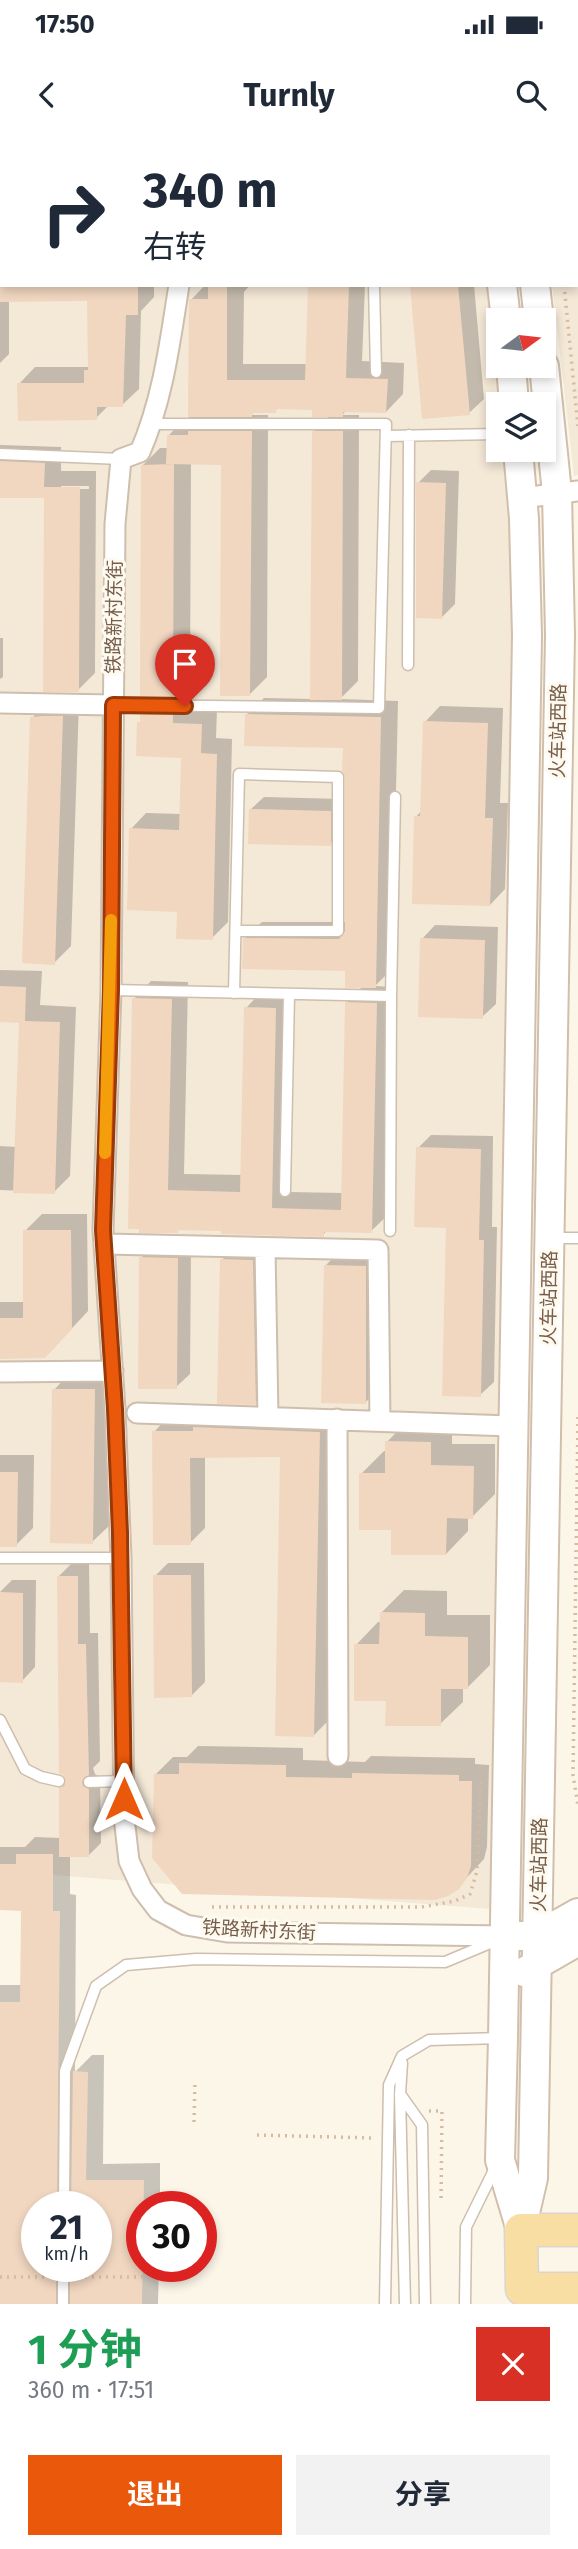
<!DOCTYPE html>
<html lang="zh">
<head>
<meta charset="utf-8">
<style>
	:root { --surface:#fff; --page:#f2f2f3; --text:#1f2937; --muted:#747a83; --accent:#ea580c }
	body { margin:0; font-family:"Fira Sans","Noto Sans SC",sans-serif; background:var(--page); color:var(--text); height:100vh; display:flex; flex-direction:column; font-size:26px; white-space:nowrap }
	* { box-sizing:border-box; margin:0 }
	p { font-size:23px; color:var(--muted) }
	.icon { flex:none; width:38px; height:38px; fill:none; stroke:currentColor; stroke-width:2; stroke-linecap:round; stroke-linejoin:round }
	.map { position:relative; height:2164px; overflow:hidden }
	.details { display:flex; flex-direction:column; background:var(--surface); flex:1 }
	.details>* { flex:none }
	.hud { position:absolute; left:0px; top:0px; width:579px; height:147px; box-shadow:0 4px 10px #0003; background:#fff; color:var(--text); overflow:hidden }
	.needle { width:46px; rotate:75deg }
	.fabs { position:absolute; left:486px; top:168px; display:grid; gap:14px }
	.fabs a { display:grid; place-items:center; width:70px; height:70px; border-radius:0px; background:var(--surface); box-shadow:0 4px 10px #0003; font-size:35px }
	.speed { position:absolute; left:21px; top:2051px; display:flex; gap:14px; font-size:35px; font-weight:700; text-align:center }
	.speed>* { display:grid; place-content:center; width:91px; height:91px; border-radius:50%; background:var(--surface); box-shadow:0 4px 10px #0003; line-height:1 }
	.speed small { font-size:18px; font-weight:400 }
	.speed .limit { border:10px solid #d22; background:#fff; color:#111 }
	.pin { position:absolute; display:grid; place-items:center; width:60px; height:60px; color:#fff; margin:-72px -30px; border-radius:50% 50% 50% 0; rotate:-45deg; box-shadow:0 0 7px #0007 }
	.pin .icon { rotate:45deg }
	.me { position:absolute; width:77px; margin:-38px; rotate:0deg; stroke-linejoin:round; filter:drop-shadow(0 0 5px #0008) }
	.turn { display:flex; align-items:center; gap:24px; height:147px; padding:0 28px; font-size:32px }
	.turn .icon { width:91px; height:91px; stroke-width:2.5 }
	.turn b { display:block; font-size:49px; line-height:60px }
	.round { display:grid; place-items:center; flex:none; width:74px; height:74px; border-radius:0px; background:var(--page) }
	.summary { display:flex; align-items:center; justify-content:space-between; height:119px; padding:0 28px }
	h1 { font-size:42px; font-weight:700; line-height:52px; color:#1e9e55 }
	.primary-button { display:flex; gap:14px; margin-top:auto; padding:14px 28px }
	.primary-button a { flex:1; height:80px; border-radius:0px; background:var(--accent); color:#fff; font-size:28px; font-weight:700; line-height:80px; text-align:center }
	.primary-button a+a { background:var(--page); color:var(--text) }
	.status { display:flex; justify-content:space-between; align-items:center; height:49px; padding:0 35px; background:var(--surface); direction:ltr }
	.status svg { height:19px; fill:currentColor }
	header { display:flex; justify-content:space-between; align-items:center; height:91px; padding:0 28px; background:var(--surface); font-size:32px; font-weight:700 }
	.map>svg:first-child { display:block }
	.residential { fill:#f4e8d7 }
	.shadow { fill:#0003; fill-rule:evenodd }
	.building { fill:#f1d7c0 }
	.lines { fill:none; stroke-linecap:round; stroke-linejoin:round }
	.lane-casing { stroke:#cebeae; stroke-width:13 }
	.street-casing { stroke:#cebeae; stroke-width:23 }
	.secondary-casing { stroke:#d1bfac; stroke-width:32 }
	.primary-casing { stroke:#dbd5d0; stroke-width:35 }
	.path { stroke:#d7baa3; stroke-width:3.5; stroke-dasharray:2 5; stroke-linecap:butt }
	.lane { stroke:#fff; stroke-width:10 }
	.street { stroke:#fff; stroke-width:19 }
	.secondary { stroke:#fff; stroke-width:28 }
	.primary { stroke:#f9dea3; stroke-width:32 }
	.lane-bridge-casing { stroke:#cebeae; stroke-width:13; stroke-linecap:butt }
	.lane-bridge { stroke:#fff; stroke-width:10 }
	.route-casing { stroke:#983908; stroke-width:18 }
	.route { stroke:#ea580c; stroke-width:12 }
	.slow { stroke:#f59e0b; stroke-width:12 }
	.labels { text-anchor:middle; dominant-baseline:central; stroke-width:6; stroke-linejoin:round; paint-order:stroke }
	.street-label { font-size:19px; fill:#765e4c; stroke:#fffaef }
</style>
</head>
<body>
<div class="status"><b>17:50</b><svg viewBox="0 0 49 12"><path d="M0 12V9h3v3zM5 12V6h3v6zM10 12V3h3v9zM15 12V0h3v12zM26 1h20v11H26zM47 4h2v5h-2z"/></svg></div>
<header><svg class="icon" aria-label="back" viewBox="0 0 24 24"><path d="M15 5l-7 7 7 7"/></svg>Turnly<svg class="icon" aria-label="search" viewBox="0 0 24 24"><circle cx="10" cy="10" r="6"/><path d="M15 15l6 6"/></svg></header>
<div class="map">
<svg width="578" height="2164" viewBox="0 0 578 2164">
	<rect width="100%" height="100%" fill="#fcf6e9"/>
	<path class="residential" d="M0 0H473L2 2V145H490L503 264H499V310H508L525 522 491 1769 0 1731Z
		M535 0H578V335L574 336 552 145H578V2Z"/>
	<path class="shadow" d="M0 0H8L2 2 0 39Z
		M27 0H116L27 2Z
		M138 0H177L138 2Z
		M248 0H291V2H248Z
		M423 0H467V2H424Z
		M0 110 2 145H154V157L141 171 139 249 122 265H109L96 278 19 244 35 227H89V160H9V214L0 223V259Z
		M205 145H250L244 152 243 224H307L310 145H365L362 221 404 223 403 254 386 272 347 270 342 275H359L358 541 340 559 398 561 392 829 375 846 393 847 389 1074 371 1091 327 1090 323 1095 223 1089 141 1091 134 859 151 841 188 842 184 1034 242 1035 246 868 263 850 292 851 288 1052 343 1053 346 863 363 846 347 829 244 799 262 782H347V637L344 607 246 575 264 558 312 559 313 292 331 275 314 269 279 267 275 271H255L251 275H268L267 537 250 554 223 323 191 322 190 539 171 558H188V568L217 569 216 598 232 599 228 782 212 798 179 770 131 689 146 673 181 674 183 616 139 583 141 580V573L158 556 143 325 160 308H168L169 295 186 278H189L190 165 191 160Z
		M412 145H474L484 259 469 273Z
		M0 305 61 307V331H96L95 533 78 550 46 356H0ZM61 346H89V349H61Z
		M431 330 459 331 455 464 442 477 418 343Z
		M0 498H3V537L0 539Z
		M79 560 71 806 54 823 32 578 49 561Z
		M440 566 503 568 500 663H508L505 749 490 765 416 677 422 670 425 582Z
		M264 657 343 659V691L330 704 250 670Z
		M435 785 498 787 496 864 482 877 422 799Z
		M0 830 42 831 40 865 76 867 70 1036 54 1052 0 1050V1006L16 1007 20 881H0Z
		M431 995 493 996 492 1087H497L494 1242 480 1255 448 1086 418 1008Z
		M42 1074H87L88 1171 62 1199 0 1217V1162H25V1091Z
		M154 1104 191 1105 190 1234 176 1247 141 1118Z
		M235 1106 266 1107 268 1250 255 1263 222 1120Z
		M339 1112 379 1113 378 1249 365 1263 326 1125Z
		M71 1232 111 1233 110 1385 92 1402 54 1250Z
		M169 1276 335 1277 329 1580 314 1595 282 1315 205 1316V1388L190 1403 154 1292Z
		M409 1279 452 1280V1304H495V1354L472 1377H468V1391L446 1414 393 1389 361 1334 384 1311H387V1302Z
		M0 1315H34L33 1388 16 1405H0Z
		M168 1423H204L205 1542 191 1556 155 1436Z
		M71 1424H89L90 1493H98L100 1621 93 1628 95 1634 100 1637 101 1703 89 1715H70V1754L76 1755 75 1932 92 1915H104L103 2024 160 2023V2067H142V2126H159L158 2164H0V1845H22L23 1769H0V1707H25L35 1697 61 1698 60 1649 68 1641 59 1436ZM37 2067H96V2126H37Z
		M12 1440H36L35 1527 22 1541 0 1540V1452Z
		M404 1450 447 1451V1475H490V1525L467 1548H463V1562L440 1584 387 1560 356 1505 378 1482H382V1472Z
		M198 1606 303 1608V1620L365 1622 371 1616 475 1618V1624L489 1625 487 1707 484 1719 458 1747 156 1634 173 1617H187Z"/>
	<path class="building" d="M0 145H138V175H126L123 267H97V280L18 281 17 243H84V230H88L87 161 0 162Z
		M208 145H227V240H305L308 145H349L346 238 388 239 386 273 343 272V277H312V270L276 269V273H252V277H188L189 159H208Z
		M410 145H458L470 275 422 279Z
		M188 291H252L250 556H220L221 325 166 324 167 295H188Z
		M312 291H343L342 560H310Z
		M0 321 45 323 44 347H80L79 552H43L44 358H0Z
		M174 324 173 558H140L141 325Z
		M416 342 446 343 442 479 416 478Z
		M140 573H173V583L202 584 201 613 217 614 213 800 176 799 177 772 127 770 129 688 179 690 181 618 136 616 137 582H140Z
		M245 574 381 577 376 848H345V831L242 829 243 798 339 799 345 791V637L342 631 343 608 244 606Z
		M43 576H63L55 825 22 823 30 577Z
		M423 581 488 583 485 678H493L490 766 412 764 414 676H420Z
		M249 669 331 671V706L248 704Z
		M420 798 485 800 483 879 418 877Z
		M0 846 26 847 25 881 60 882 55 1054 13 1053 19 883 0 882Z
		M132 858 172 859 168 1050 240 1052 244 867 276 868 272 1068 341 1070 345 862 377 863 372 1093 324 1092V1097L221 1094V1091L178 1090V1093H139V1089H128Z
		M416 1007 481 1009 479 1100H484L481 1257 442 1256 446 1088 414 1087Z
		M23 1090H71L72 1189 45 1218 0 1219V1178H23Z
		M139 1117 178 1118 177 1249H138Z
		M220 1119 253 1120 256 1265 217 1264Z
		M324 1125 366 1126V1264L321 1263Z
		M52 1249H95L93 1404 50 1403Z
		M193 1287 320 1292 314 1597 275 1596 280 1317 190 1318 191 1405H153L152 1291H193Z
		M385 1301 431 1302V1325L474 1326 473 1379 447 1378 446 1415H391V1390H359V1333H385Z
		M0 1332H18L17 1407H0Z
		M153 1435H191L192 1557 154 1558Z
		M57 1436H78V1504H86L89 1635 82 1642 83 1646 89 1649V1717H59V1648L64 1646 66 1642 64 1636 59 1633Z
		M0 1452 23 1453V1543L0 1542Z
		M380 1472 425 1473V1496L468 1497V1549H441V1586H385L386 1561H354V1504H379Z
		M179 1623 286 1625V1637L352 1638V1633L459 1635V1641H472L471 1726 467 1738 459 1749 448 1756 435 1760 182 1754 152 1718 154 1634H179Z
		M16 1714H53V1771H60L57 2067H37V2126H56V2164H0V1862H20L21 1771 0 1770V1724H16Z
		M73 1931 88 1932 86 2040H144L142 2164H70V2126H96V2067H71Z"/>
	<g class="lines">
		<g class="lane-casing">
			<path id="lane" d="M389 0V2
				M0 68H2
				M374 145 376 232
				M386 296 499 294
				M0 314 121 319
				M408 525 409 295
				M113 565 379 568 386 284H152
				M111 850 391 856 395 657
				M234 853 239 634 338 637V791H236
				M285 1051 289 854
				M390 1091 391 856
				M550 1098H578
				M0 1418H121
				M0 1580 25 1629 41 1637 59 1641
				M89 1642 124 1641
				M402 1923 400 1954 422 1985 425 2164
				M400 1954 405 2164
				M64 2067 65 1931 96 1846 126 1825 196 1819 445 1822 495 1801
				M385 2164 389 1945 402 1916 429 1900 502 1898
				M465 2164 466 2087 496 2026"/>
		</g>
		<g class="street-casing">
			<path id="street" d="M226 2V0
				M179 145C170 202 163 259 140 312L121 319 115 384 111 850 103 1090 115 1269 121 1418 124 1677 129 1721 142 1749 158 1770 186 1785 227 1792 504 1796
				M522 358 578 351
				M0 563 113 565
				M105 1104 378 1110 380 1281
				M265 1109 268 1277
				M0 1232 113 1231
				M137 1273 513 1286
				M337 1279 338 1616"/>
		</g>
		<g class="secondary-casing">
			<path id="secondary" d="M487 0V2
				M520 0 521 2
				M502 145 506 180
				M535 145 539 180
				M511 226 514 264
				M518 310 524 379 527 496 503 1898 500 2020 521 2090
				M521 1796H537L578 1773
				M524 1832 578 1801
				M521 2090 533 2038 560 495 557 353 544 226"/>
		</g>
		<g class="primary-casing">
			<path id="primary" d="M578 2090H521L522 2149H578"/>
		</g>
		<path class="path" d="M549 0V2
			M564 145 578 286
			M578 1277 573 1635 578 1666
			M212 1767H422L455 1761 470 1754 477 1731 481 1637
			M429 1971H442L441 2063
			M194 1982 195 1941
			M257 1995 373 1998
			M0 2137H49
			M78 2137H142"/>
		<use href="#lane" class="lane"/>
		<use href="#street" class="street"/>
		<use href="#secondary" class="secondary"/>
		<use href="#primary" class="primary"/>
		<g class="lane-bridge-casing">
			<path id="lane-bridge" d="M63 2164V2126"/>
		</g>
		<use href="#lane-bridge" class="lane-bridge"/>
	</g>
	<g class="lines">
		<g class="route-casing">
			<path id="route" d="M124 1659 120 1393 115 1269 103 1090 111 850 113 565 185 566"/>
		</g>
		<use href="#route" class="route"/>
		<path class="slow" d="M105 1013 111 780"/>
	</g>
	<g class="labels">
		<g class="street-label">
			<text transform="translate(114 477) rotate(-89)">铁路新村东街</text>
			<text transform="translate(558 591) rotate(-89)">火车站西路</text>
			<text transform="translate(549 1158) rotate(-89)">火车站西路</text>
			<text transform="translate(539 1725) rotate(-89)">火车站西路</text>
			<text transform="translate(259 1790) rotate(3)">铁路新村东街</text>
		</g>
	</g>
</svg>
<div class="fabs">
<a><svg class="needle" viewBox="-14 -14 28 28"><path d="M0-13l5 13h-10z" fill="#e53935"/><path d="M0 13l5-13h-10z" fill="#747a83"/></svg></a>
<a><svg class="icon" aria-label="layers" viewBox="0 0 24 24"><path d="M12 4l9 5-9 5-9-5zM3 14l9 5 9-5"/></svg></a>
</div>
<div class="speed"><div>21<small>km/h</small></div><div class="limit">30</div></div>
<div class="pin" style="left:185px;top:566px;background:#d93025"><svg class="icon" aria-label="arrive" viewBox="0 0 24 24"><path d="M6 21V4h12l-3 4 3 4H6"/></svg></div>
<svg class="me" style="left:124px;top:1659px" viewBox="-20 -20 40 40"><path d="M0-17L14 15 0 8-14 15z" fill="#ea580c" stroke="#fff" stroke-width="4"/></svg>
<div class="hud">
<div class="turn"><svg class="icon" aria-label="right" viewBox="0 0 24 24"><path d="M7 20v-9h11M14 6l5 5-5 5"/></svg><div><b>340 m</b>右转</div></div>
</div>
</div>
<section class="details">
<div class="summary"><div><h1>1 分钟</h1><p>360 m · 17:51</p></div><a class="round" style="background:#d93025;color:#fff"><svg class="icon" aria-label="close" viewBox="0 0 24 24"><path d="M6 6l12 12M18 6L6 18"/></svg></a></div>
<div class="primary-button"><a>退出</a><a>分享</a></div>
</section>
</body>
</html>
